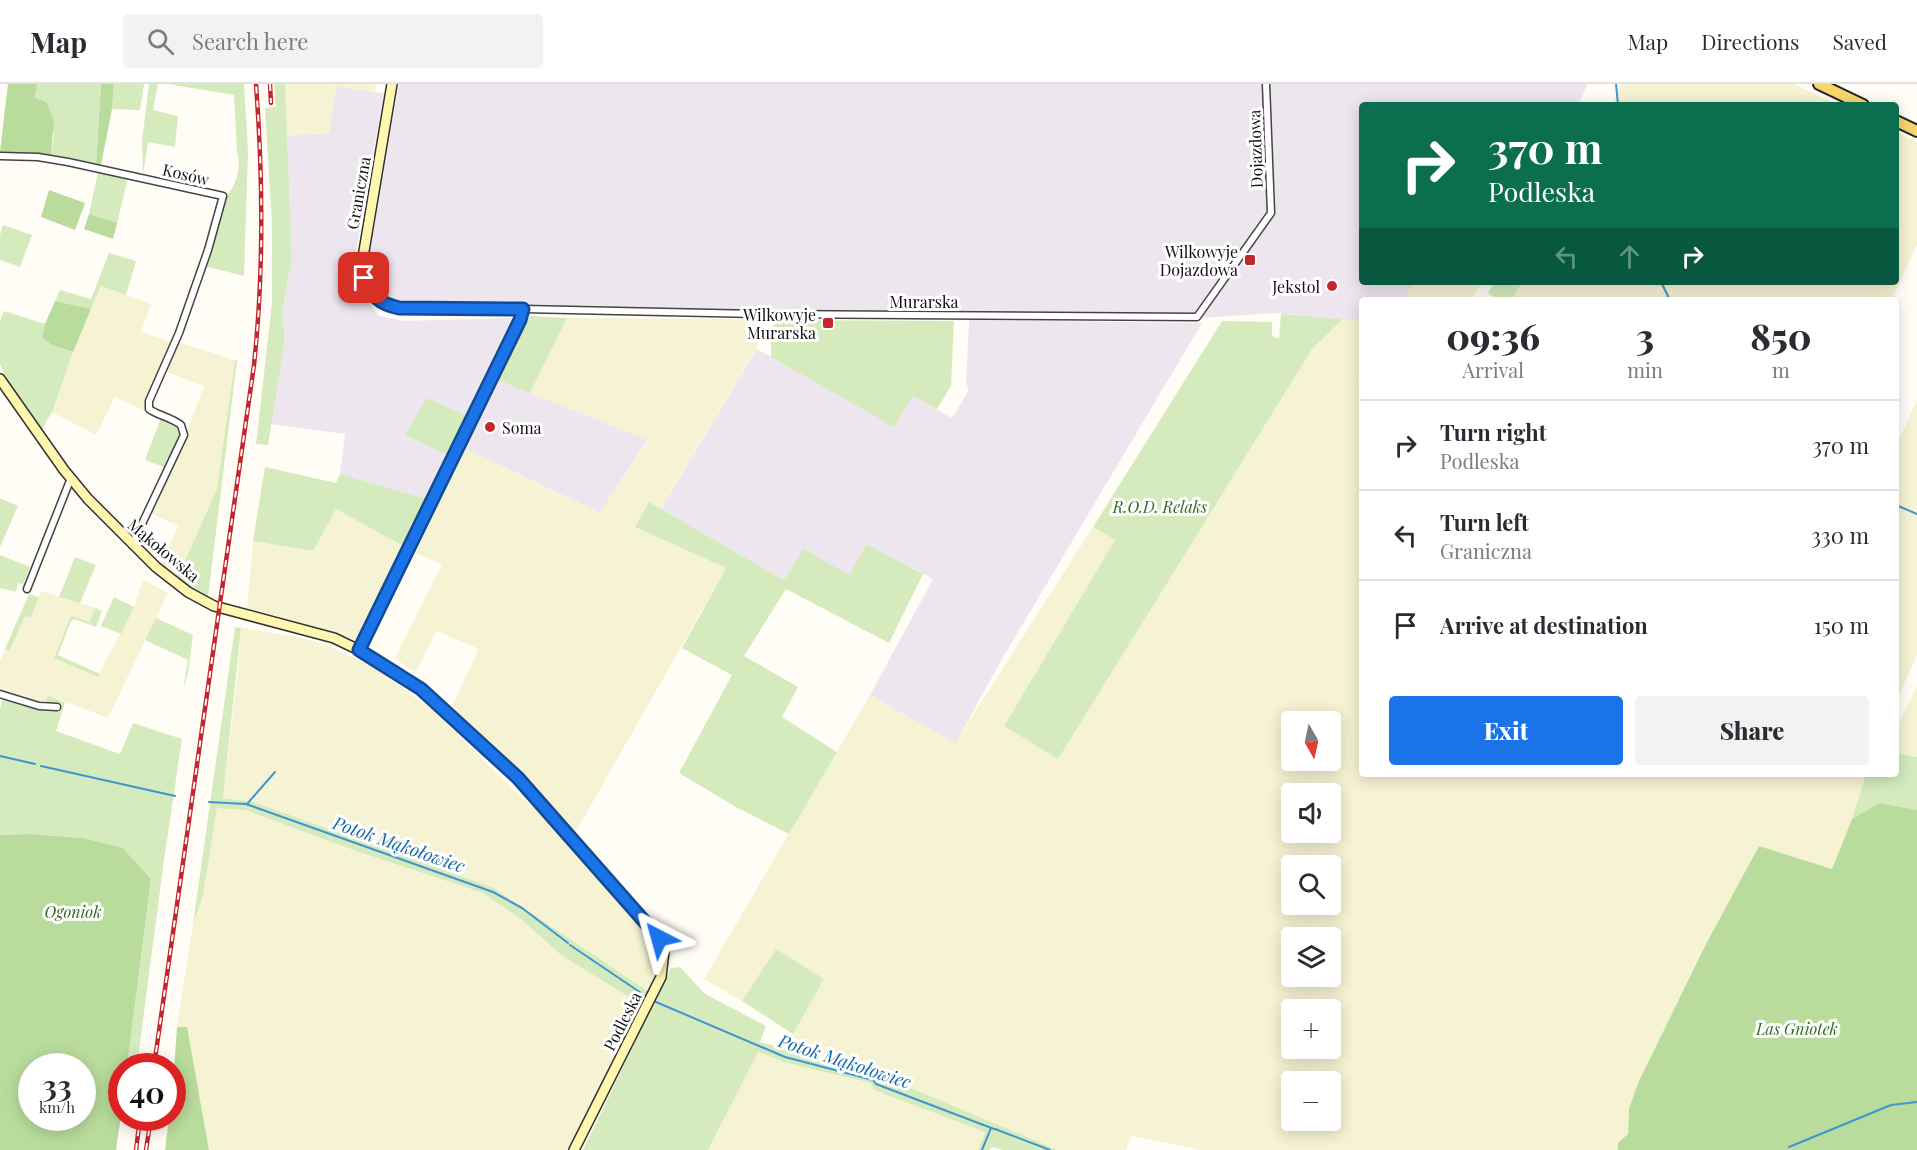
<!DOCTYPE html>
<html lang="en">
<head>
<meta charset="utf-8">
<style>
	:root { --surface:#fff; --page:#f2f2f3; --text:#2b2b33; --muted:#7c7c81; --line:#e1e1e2; --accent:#1a73e8 }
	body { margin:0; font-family:"Playfair Display",serif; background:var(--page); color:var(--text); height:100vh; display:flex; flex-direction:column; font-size:22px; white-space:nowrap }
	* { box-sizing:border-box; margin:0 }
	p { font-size:20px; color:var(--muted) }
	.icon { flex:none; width:33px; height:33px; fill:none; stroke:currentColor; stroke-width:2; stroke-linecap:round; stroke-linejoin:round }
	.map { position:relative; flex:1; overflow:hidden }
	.panel { position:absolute; left:1359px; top:213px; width:540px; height:480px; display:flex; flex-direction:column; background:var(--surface); border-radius:6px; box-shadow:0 3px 15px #0003 }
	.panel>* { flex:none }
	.banner { position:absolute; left:1359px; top:18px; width:540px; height:183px; border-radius:6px; box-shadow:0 3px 15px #0003; background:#0b6e4f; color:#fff; overflow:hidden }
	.needle { width:39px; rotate:171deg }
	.tools { position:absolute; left:1281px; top:627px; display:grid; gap:12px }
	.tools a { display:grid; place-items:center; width:60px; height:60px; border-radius:6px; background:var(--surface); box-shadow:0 3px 15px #0003; font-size:30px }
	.speed { position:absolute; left:18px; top:969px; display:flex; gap:12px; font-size:30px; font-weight:700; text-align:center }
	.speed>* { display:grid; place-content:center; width:78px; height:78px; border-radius:50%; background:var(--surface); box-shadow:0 3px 15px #0003; line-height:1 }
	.speed small { font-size:15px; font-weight:400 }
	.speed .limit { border:9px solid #d22; background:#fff; color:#111 }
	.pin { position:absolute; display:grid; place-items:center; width:51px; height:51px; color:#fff; margin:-26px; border-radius:12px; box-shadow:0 3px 9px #0006 }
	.me { position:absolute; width:66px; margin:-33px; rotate:321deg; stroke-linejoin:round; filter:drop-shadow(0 0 4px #0008) }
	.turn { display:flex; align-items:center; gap:21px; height:126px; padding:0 30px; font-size:27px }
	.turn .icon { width:78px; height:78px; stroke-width:2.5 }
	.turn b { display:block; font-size:42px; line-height:51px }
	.lanes { display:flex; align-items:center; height:57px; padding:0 30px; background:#0003; justify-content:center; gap:30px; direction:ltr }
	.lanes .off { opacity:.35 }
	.eta { display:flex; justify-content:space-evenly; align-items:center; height:102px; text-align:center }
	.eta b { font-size:36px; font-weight:800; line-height:42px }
	.button { display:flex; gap:12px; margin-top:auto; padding:12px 30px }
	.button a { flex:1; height:69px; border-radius:6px; background:var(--accent); color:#fff; font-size:24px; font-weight:800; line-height:69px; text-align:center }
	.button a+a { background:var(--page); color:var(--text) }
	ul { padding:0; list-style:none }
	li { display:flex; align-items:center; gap:18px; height:90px; padding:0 30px; border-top:2px solid var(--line) }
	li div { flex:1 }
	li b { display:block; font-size:22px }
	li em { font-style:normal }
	header { display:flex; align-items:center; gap:36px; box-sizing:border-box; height:84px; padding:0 30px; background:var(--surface); border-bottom:2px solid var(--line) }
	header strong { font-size:28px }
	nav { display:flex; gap:33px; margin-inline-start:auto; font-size:21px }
	.search { width:420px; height:54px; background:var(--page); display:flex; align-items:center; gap:15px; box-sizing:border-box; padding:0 21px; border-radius:6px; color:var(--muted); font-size:22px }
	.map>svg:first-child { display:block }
	.industrial { fill:#eee6ef }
	.farmland { fill:#f6f3d4; fill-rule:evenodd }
	.green { fill:#d5ebbd }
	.forest { fill:#b9dc9c; fill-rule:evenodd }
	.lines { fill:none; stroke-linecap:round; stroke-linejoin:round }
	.stream { stroke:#3f96cf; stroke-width:2 }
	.street-casing { stroke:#444; stroke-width:9 }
	.secondary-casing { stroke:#333; stroke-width:12 }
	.primary-casing { stroke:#222; stroke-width:14 }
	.street { stroke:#fff; stroke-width:6 }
	.secondary { stroke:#fff6b0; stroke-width:9 }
	.primary { stroke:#f9d66b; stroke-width:10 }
	.rail-casing { stroke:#c4262e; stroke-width:4.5 }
	.rail { stroke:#fff; stroke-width:2; stroke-dasharray:7; stroke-linecap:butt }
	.route-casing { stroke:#114b97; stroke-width:15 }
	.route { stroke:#1a73e8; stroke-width:10 }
	.poi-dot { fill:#c4262e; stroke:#fff; stroke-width:2 }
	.labels { text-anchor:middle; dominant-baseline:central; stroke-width:6; stroke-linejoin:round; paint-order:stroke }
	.street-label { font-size:16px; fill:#111; stroke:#fff }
	.poi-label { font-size:16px; fill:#111; stroke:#fff; text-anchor:end }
	.park-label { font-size:16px; font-style:italic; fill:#2f6b1f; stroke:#fff }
	.water-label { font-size:18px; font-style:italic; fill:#1768a6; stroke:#fff }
</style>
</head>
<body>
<header>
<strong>Map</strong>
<div class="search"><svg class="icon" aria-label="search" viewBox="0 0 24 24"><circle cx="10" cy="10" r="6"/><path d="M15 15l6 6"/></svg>Search here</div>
<nav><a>Map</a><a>Directions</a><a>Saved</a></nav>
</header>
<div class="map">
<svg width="1917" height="1066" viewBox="0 0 1917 1066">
	<rect width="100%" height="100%" fill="#fffdf5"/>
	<path class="industrial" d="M399 0H1588L1578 21H1362V198H1414L1404 216H1362V237L1274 229 1199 234 410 221 384 216 373 200 369 176 371 154Z
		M336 2 384 9 354 178 363 212 379 232 404 237 512 234 469 333 405 351 449 372 430 416 340 390 345 350 270 340 285 254 282 229 292 174 287 51 329 49Z
		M969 236 1202 239 1002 575 955 660 870 611 933 495 867 460 849 491 784 496 661 425 757 265 894 342 913 312 952 334 969 306 966 299Z
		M496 295 648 355 600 429 464 364Z"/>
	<path class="farmland" d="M285 0H376L375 8 336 2 329 49 287 51Z
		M1621 0H1794L1839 21H1612Z
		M1896 48 1917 58V161L1892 216H1512L1522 198H1896Z
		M1414 198H1483L1471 216H1404Z
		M101 202 151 220 141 248 171 258 146 316 145 327 115 313 96 351 52 328 65 286Z
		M567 234 757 235 759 249 757 265 661 425 649 418 635 443 726 484 574 751 502 669 451 624 479 565 436 547 415 589 395 574 442 481 416 469 464 364 600 429 648 356 530 309Z
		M1343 235 1362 237V288L1357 297 1362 300V690H1866L1852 735 1832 785 1759 762 1705 862 1638 999 1629 1025 1628 1050 1618 1059V1066H1201L1131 1052 1126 1066H1058L880 991 784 966 824 895 776 866 742 917 704 895 870 611 955 659 1093 443 1115 456 1004 642 1312 265ZM1292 638H1330V676H1292ZM1292 710H1330V748H1292ZM1292 782H1330V820H1292ZM1292 854H1330V892H1292ZM1292 926H1330V964H1292ZM1292 998H1330V1036H1292Z
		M178 258 235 276 217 404 191 464 176 494 161 481 178 442 151 429 186 351 204 302 164 287Z
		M1917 316V571L1896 618V363Z
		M336 425 403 462 356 556 280 533 247 526 253 457 312 467Z
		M143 496 168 509 108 634 48 611 45 622 0 608V577L5 565 11 567 25 532 31 534 41 507 96 524 90 538 71 533 54 574 98 592 134 523Z
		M241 544 298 553 329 562 373 583 435 628 517 709 552 740 631 830 653 860 659 883 649 908 494 804 253 718 223 714 237 595Z
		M1917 602V673L1896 669V646Z
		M217 723 245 726 359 768 483 809 522 836 561 871 642 921 568 1066H209L187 943H177L193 840 203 812Z
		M757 968 783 978 871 999 875 1006 985 1048 978 1066H708Z"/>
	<path class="green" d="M37 0H101L96 80 51 71 54 50 35 14Z
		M114 0H144L140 26 112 25Z
		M149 0H158L153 26 178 32 175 63 148 58 143 90 142 57Z
		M168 0H244L248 67 244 192 205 182 225 113C236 103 242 83 237 68L234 11Z
		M274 0H285L292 174 282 229 285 254 268 361 256 360 272 219V139L265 24 276 23Z
		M98 88 128 94 117 139 89 130Z
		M3 141 32 151 20 183 0 176V151Z
		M109 169 136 177 126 211 101 202 91 225 55 217 60 206 91 215Z
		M1494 198H1522L1512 216H1499L1488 209Z
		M4 227 45 240 42 254 52 261 73 268 52 328 42 345 8 299 0 280V238Z
		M1281 230 1343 235 1312 265 1058 675 1004 642 1115 456 1093 443 1222 237 1272 238V252L1279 255Z
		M530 232 567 234 530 309 496 295Z
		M781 236 954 237 951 302 937 325 913 312 894 343 771 273V244Z
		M235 276H237L208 513 176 494 191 464 217 404Z
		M427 314 469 333 449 372 405 351Z
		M161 334 180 342 181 352 166 384 145 376Z
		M265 383 336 399 340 390 430 416 403 462 336 425 313 467 253 457Z
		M0 414 18 422 0 463Z
		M649 418 784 496 804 465 849 491 867 460 923 490 889 559 786 505 744 572 798 603 782 633 837 668 789 750 736 723 679 689 732 591 682 564 726 484 635 443Z
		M0 471 30 483 23 500 18 499 16 508 0 504Z
		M75 473 96 481 80 519 59 513Z
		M29 510 39 513 31 534 25 532 10 567 5 565Z
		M114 513 134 523 121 550 101 542Z
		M96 524 102 527 96 543 74 535 71 537 58 571 100 590 98 593 54 574 71 532 89 538Z
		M156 534 193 551 188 589 183 606 188 576 145 556Z
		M235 543 241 544 223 714 253 718 494 804 649 908 642 921 561 871 522 836 483 809 359 768 245 726 217 724 203 812 193 840Z
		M48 611 65 619 56 647 120 670 133 639 182 655 164 776 137 982H127L151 795 123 764 83 754 31 750 0 751V626L2 615 43 626Z
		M1896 669 1917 673V726L1879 719 1852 735 1866 690H1896Z
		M776 865 824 895 793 950 742 917Z
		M680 883 705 910 766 942 760 958 880 991 1058 1066H1003L992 1063 990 1066H978L985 1048 874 1006 871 999 783 978 758 968 708 1066H583L671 884Z"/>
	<path class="forest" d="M8 0H37L35 14 46 18 54 36 51 71 0 68Z
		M101 0H114L112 25 101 81 96 80Z
		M49 106 85 119 75 146 41 133Z
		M89 130 117 139 113 155 84 145Z
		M55 217 91 225 73 268 52 261 42 254 45 240Z
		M1879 719 1917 726V1066H1618V1059L1628 1050 1629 1025 1638 999 1705 862 1759 762 1832 785 1852 735Z
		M31 750 83 754 123 764 151 795 127 982H122V1025L116 1066H0V751ZM32 982H82V1034H32Z
		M177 943H187L209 1066H165L169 1034H172L173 1000Z"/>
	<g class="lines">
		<path class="stream" d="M1616 0 1618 21
			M1661 198 1670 216
			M1896 421 1917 430
			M0 672 35 680
			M41 682 175 712
			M209 718 246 720 493 808 522 824 568 859
			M247 720 275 688
			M570 861 647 913
			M656 918 785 973 873 996 876 1000 994 1045
			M995 1045 1050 1066
			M1789 1063 1891 1021 1917 1018
			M982 1066 991 1044"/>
		<g class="street-casing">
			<path id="street" d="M0 72 38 73 68 78 223 112 208 166 179 249 149 317V325C159 332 171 333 181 341L184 351 132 461
				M523 225 758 230 1197 233 1271 129 1266 0
				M27 505 71 394
				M0 610 39 622 57 623"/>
		</g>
		<g class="secondary-casing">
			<path id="secondary" d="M0 295 64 386 88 415 156 483 188 508 214 522 334 554 359 566 421 605 518 694 659 854 664 867 661 893 574 1066
				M359 566 520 236 523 225 399 224C375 219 362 204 362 179L392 0"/>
		</g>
		<g class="primary-casing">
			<path id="primary" d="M1819 0 1863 21
				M1896 37 1917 47"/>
		</g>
		<use href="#street" class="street"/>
		<use href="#secondary" class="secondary"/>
		<use href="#primary" class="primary"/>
		<g class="rail-casing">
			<path id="rail" d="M270 0 271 19
				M154 982 254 281C264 187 263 94 256 0
				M136 1066 140 1034
				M146 1066 151 1034"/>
		</g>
		<use href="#rail" class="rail"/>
	</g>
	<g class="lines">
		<g class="route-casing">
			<path id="route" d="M364 194C371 212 380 220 399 224L523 225 520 236 359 566 421 605 518 694 659 854"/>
		</g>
		<use href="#route" class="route"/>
	</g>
	<g class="poi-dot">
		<rect x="1244" y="170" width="12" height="12" rx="3"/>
		<circle cx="1332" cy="202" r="6"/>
		<rect x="822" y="233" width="12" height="12" rx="3"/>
		<circle cx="490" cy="343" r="6"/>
	</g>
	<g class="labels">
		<g class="street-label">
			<text transform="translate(1255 65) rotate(-92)">Dojazdowa</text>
			<text transform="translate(186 90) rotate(13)">Kosów</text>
			<text transform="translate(358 109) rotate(-80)">Graniczna</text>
			<text x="924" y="217">Murarska</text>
			<text transform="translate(164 466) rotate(40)">Mąkołowska</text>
			<text transform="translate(622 937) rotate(-63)">Podleska</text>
		</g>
		<g class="poi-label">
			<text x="1238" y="167">Wilkowyje<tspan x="1238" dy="18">Dojazdowa</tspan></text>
			<text x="1320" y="202">Jekstol</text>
			<text x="816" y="230">Wilkowyje<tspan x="816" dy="18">Murarska</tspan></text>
			<text x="502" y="343" text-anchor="start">Soma</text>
		</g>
		<g class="park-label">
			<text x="1160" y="422">R.O.D. Relaks</text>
			<text x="73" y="827">Ogoniok</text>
			<text x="1797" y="944">Las Gniotek</text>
		</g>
		<g class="water-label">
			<text transform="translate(399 760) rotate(19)">Potok Mąkołowiec</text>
			<text transform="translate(845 977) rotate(18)">Potok Mąkołowiec</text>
		</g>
	</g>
</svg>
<div class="tools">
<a><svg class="needle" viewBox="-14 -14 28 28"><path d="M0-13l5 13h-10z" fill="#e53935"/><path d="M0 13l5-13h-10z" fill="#7c7c81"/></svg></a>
<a><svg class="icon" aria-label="sound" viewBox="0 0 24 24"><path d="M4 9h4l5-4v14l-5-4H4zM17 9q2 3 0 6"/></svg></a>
<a><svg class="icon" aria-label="search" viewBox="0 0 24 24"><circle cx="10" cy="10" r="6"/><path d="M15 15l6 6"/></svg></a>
<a><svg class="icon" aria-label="layers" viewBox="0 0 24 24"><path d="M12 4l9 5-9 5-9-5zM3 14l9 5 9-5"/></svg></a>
<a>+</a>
<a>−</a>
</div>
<div class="speed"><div>33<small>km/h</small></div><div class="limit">40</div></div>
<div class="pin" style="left:364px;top:194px;background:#d93025"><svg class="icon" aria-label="arrive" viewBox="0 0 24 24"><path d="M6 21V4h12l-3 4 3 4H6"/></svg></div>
<svg class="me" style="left:659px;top:854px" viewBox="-20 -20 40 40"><path d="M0-17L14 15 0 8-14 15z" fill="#1a73e8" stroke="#fff" stroke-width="4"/></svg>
<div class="banner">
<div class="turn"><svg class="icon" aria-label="right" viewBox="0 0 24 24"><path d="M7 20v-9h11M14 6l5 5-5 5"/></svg><div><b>370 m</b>Podleska</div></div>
<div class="lanes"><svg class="icon off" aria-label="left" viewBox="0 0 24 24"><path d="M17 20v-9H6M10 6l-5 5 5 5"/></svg><svg class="icon off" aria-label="ahead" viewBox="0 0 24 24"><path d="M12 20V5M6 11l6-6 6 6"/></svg><svg class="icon" aria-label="right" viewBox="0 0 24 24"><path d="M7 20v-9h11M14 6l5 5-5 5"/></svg></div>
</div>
<section class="panel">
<div class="eta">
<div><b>09:36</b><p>Arrival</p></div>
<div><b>3</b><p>min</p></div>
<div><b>850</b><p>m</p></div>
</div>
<ul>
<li><svg class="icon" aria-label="right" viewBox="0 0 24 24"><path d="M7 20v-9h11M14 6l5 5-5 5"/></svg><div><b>Turn right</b><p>Podleska</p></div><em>370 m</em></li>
<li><svg class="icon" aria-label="left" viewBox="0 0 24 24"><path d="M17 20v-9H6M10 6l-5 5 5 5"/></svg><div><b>Turn left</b><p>Graniczna</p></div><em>330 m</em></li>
<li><svg class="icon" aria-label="arrive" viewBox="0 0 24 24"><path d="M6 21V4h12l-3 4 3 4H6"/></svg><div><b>Arrive at destination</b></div><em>150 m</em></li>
</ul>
<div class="button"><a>Exit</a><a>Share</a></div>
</section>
</div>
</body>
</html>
